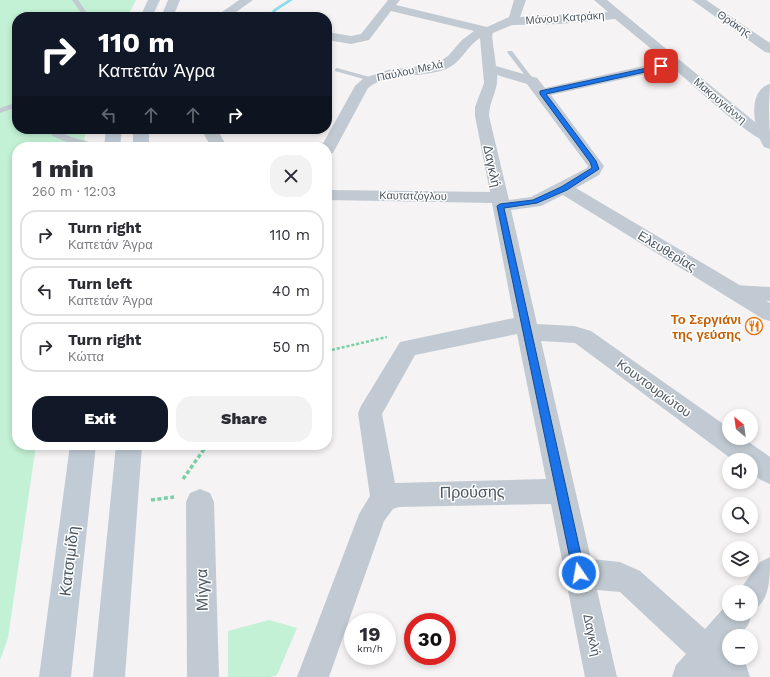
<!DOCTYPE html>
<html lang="en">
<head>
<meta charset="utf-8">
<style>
	:root { --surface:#fff; --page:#f2f2f3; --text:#2b2b33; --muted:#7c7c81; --line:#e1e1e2; --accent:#111827 }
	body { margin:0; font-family:"Work Sans",sans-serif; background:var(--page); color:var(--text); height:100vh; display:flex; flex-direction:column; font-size:15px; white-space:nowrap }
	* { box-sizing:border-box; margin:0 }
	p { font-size:13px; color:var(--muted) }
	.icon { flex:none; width:22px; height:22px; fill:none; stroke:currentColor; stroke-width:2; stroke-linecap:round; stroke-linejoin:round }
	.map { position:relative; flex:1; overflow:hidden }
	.details { position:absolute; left:12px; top:142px; width:320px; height:308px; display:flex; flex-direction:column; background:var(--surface); border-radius:16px; box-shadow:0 2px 6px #0003 }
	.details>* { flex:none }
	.top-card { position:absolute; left:12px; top:12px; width:320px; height:122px; border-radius:16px; box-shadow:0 2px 6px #0003; background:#111827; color:#fff; overflow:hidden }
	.needle { width:26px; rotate:331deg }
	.fabs { position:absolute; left:722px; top:409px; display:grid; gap:8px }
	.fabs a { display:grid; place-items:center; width:36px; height:36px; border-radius:50%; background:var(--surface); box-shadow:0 2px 6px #0003; font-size:20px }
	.speed { position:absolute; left:344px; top:613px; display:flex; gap:8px; font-size:20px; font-weight:700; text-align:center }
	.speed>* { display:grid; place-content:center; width:52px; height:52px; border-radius:50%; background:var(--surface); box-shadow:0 2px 6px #0003; line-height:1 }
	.speed small { font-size:10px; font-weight:400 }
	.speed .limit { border:6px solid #d22; background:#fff; color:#111 }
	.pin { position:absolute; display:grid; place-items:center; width:34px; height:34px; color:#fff; margin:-17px; border-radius:8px; box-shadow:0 2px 6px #0006 }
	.me { position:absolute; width:44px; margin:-22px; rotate:348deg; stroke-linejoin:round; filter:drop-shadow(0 0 3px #0008) }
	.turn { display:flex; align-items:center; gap:14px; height:84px; padding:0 20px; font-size:18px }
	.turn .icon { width:52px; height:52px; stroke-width:2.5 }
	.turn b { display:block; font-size:28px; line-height:34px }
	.lanes { display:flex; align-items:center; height:38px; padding:0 20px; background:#0003; justify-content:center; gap:20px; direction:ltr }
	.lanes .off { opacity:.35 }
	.round { display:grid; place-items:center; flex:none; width:42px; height:42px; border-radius:16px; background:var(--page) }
	.summary { display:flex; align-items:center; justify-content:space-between; height:68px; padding:0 20px }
	h1 { font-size:24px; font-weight:800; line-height:30px }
	.cta { display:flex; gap:8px; margin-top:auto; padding:8px 20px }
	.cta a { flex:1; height:46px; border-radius:16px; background:var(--accent); color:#fff; font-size:16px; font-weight:800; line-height:46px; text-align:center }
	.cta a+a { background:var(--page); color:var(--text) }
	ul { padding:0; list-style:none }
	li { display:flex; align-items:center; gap:12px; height:50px; margin:0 8px 6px; padding:0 12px; border:2px solid var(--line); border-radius:16px }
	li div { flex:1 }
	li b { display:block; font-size:15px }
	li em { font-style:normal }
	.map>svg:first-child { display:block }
	.green { fill:#c3f1d5 }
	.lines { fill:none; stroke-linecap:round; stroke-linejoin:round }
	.stream { fill:#90daee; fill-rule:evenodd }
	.path-far1 { stroke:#7ad0a6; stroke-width:2.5; stroke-dasharray:3 2; stroke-linecap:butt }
	.path { stroke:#7ad0a6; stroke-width:3.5; stroke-dasharray:4 2.5; stroke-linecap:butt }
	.service { fill:#c1cad2; fill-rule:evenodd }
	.minor { fill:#c1cad2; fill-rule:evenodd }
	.tertiary { fill:#c1cad2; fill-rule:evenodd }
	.secondary { fill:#c1cbd6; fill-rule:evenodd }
	.route { fill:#1a73e8; stroke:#114b97 }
	.labels { text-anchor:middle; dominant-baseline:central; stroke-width:3; stroke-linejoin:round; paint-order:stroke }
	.far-street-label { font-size:11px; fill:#4a5661; stroke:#fff }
	.street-label { font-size:13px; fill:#4a5661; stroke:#fff }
	.food-label { font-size:13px; font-weight:bold; fill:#c56008; stroke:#fff; text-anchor:end }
	.near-street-label { font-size:16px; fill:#4a5661; stroke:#fff }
</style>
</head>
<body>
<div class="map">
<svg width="770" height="677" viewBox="0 0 770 677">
	<rect width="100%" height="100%" fill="#f5f3f3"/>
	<path class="green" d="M0 0H136L127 17H17V129H86L83 147H17V445H36L8 638 0 660Z
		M269 620 297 628 277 675 271 677H228V631Z"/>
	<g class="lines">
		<path class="stream" d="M288 0H293L276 11 271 17H267L274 9Z"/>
		<path class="path-far1" d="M327 351 387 337"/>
		<path class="path" d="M183 479 207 445
			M151 500 174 497"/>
		<path class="service" d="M72 0H78L90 17H84Z
			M508 51H512L534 80V82H530L507 52Z
			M337 68 373 78 374 79 371 81 335 71V69Z
			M17 102V107L0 113V108Z
			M44 129H54L71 137 107 147C87 147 59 144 44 129Z"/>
		<path class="minor" d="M239 0H253L229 17H215Z
			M388 0H400L396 5 487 27 509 17 514 0H526L520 17 608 12 594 0H607L756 123 770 131V143C747 137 694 85 673 68L551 95 604 166 599 175 576 188 770 303V321L763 319 563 195 541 206 511 210 537 324 574 326 591 331 729 428V438H743L770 457V484L761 480 751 473V460H733L575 343 541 341 591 559 620 562 640 571 705 629 729 602V614H751V592H738L760 562 770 557C770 581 770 601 751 612L752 614 748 625 739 636H729V658H737L746 665 750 677H672L676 665 686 654 620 592 597 590 617 677H585L551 504 399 507 393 509 384 521 329 677H297L359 514 370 496 358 413 361 406 400 342 514 318 492 203 327 200V190L490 192 475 116V107L484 83 480 38C466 47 461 63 446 69 420 79 390 71 368 88L333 153 327 155V147H321L355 86 364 78 388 70 436 64 448 56 462 40 474 31 391 11 369 40 351 44 327 40V32L351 36 361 34ZM615 19 666 61 545 88 537 78 496 66 492 36 493 33 512 25 559 24ZM497 75 527 84 588 166 587 168 531 197 509 200 489 116C489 101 499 89 497 75ZM517 334 546 479 395 483 382 414 415 355Z
			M692 0H706L770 43V53L765 52Z
			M201 129H217L227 147H211Z
			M200 489 210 493 214 502 219 677H187L186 502 190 493Z"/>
		<path class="tertiary" d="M770 84 769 108 770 149 764 147C754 132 746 90 770 84Z
			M735 285 770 287V301L735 299 728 297 725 292 728 287Z"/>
		<path class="secondary" d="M148 0H160L152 17H140Z
			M168 0H180L173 17H161Z
			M106 129H122L120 147H104Z
			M133 129H149V147H133Z
			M70 445H96L71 677H39Z
			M116 445H142L125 677H93Z"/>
	</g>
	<path class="route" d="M661 65 663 68 546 94 596 161 599 169 567 190 537 203 504 208 585 573 583 578 579 579 574 578 573 573 497 206 500 204 533 200 561 187 592 168 590 162 540 94V91Z"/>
	<defs>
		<g id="restaurant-ring" transform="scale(0.9)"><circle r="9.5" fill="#fff" stroke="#e8710a" stroke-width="1.5"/><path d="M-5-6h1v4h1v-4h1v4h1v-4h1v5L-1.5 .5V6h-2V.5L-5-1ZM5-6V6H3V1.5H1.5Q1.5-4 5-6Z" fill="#e8710a"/></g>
	</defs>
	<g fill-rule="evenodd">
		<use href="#restaurant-ring" x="754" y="326"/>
	</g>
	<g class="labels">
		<g class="far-street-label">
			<text transform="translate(565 18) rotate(-4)">Μάνου Κατράκη</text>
			<text transform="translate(734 24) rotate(34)">Θράκης</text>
			<text transform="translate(410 71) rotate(-12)">Παύλου Μελά</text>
			<text transform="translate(720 101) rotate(40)">Μακρυγιάννη</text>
			<text transform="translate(413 196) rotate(1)">Καυτατζόγλου</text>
		</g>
		<g class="street-label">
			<text transform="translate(492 166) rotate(78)">Δαγκλή</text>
			<text transform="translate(667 251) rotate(31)">Ελευθερίας</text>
			<text transform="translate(654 388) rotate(36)">Κουντουριώτου</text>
			<text transform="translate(592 635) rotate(78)">Δαγκλή</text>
		</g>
		<g class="food-label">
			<text x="741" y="319">Το Σεργιάνι<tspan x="741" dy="15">της γεύσης</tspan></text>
		</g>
		<g class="near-street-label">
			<text transform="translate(472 492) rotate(-1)">Προύσης</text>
			<text transform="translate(69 561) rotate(-83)">Κατσιμίδη</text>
			<text transform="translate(202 590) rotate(-91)">Μίγγα</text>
		</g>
	</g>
</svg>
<div class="fabs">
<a><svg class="needle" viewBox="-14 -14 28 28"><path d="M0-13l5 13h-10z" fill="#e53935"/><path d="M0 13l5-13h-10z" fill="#7c7c81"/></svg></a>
<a><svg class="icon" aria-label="sound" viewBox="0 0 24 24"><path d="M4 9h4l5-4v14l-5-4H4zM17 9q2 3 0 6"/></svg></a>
<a><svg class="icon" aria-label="search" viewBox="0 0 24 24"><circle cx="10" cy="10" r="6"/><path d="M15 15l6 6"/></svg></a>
<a><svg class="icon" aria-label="layers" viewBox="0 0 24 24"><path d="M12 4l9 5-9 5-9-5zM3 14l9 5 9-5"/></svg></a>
<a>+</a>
<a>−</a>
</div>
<div class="speed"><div>19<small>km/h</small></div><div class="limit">30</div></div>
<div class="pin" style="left:661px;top:66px;background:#d93025"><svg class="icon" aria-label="arrive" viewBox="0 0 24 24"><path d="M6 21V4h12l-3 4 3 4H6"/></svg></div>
<svg class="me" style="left:579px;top:573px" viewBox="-20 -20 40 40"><circle r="17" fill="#1a73e8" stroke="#fff" stroke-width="3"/><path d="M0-11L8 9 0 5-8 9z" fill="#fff"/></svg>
<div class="top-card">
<div class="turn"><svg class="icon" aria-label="right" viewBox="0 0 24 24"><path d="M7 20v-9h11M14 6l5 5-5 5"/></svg><div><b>110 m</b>Καπετάν Άγρα</div></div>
<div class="lanes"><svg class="icon off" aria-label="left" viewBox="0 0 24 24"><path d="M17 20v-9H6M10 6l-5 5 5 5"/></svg><svg class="icon off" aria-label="ahead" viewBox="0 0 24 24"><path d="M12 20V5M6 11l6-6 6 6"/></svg><svg class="icon off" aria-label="ahead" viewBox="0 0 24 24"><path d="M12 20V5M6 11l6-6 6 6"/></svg><svg class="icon" aria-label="right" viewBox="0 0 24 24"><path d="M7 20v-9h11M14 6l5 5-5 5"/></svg></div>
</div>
<section class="details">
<div class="summary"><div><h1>1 min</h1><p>260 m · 12:03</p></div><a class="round"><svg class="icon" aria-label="close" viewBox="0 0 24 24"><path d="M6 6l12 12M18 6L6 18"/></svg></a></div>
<ul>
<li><svg class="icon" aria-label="right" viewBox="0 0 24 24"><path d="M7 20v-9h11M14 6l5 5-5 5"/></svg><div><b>Turn right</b><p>Καπετάν Άγρα</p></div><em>110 m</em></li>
<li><svg class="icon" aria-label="left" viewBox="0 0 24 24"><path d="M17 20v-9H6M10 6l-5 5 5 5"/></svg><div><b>Turn left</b><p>Καπετάν Άγρα</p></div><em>40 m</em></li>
<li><svg class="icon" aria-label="right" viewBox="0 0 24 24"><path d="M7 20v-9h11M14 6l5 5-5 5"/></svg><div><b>Turn right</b><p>Κώττα</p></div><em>50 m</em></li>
</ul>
<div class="cta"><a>Exit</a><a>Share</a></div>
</section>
</div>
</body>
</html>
